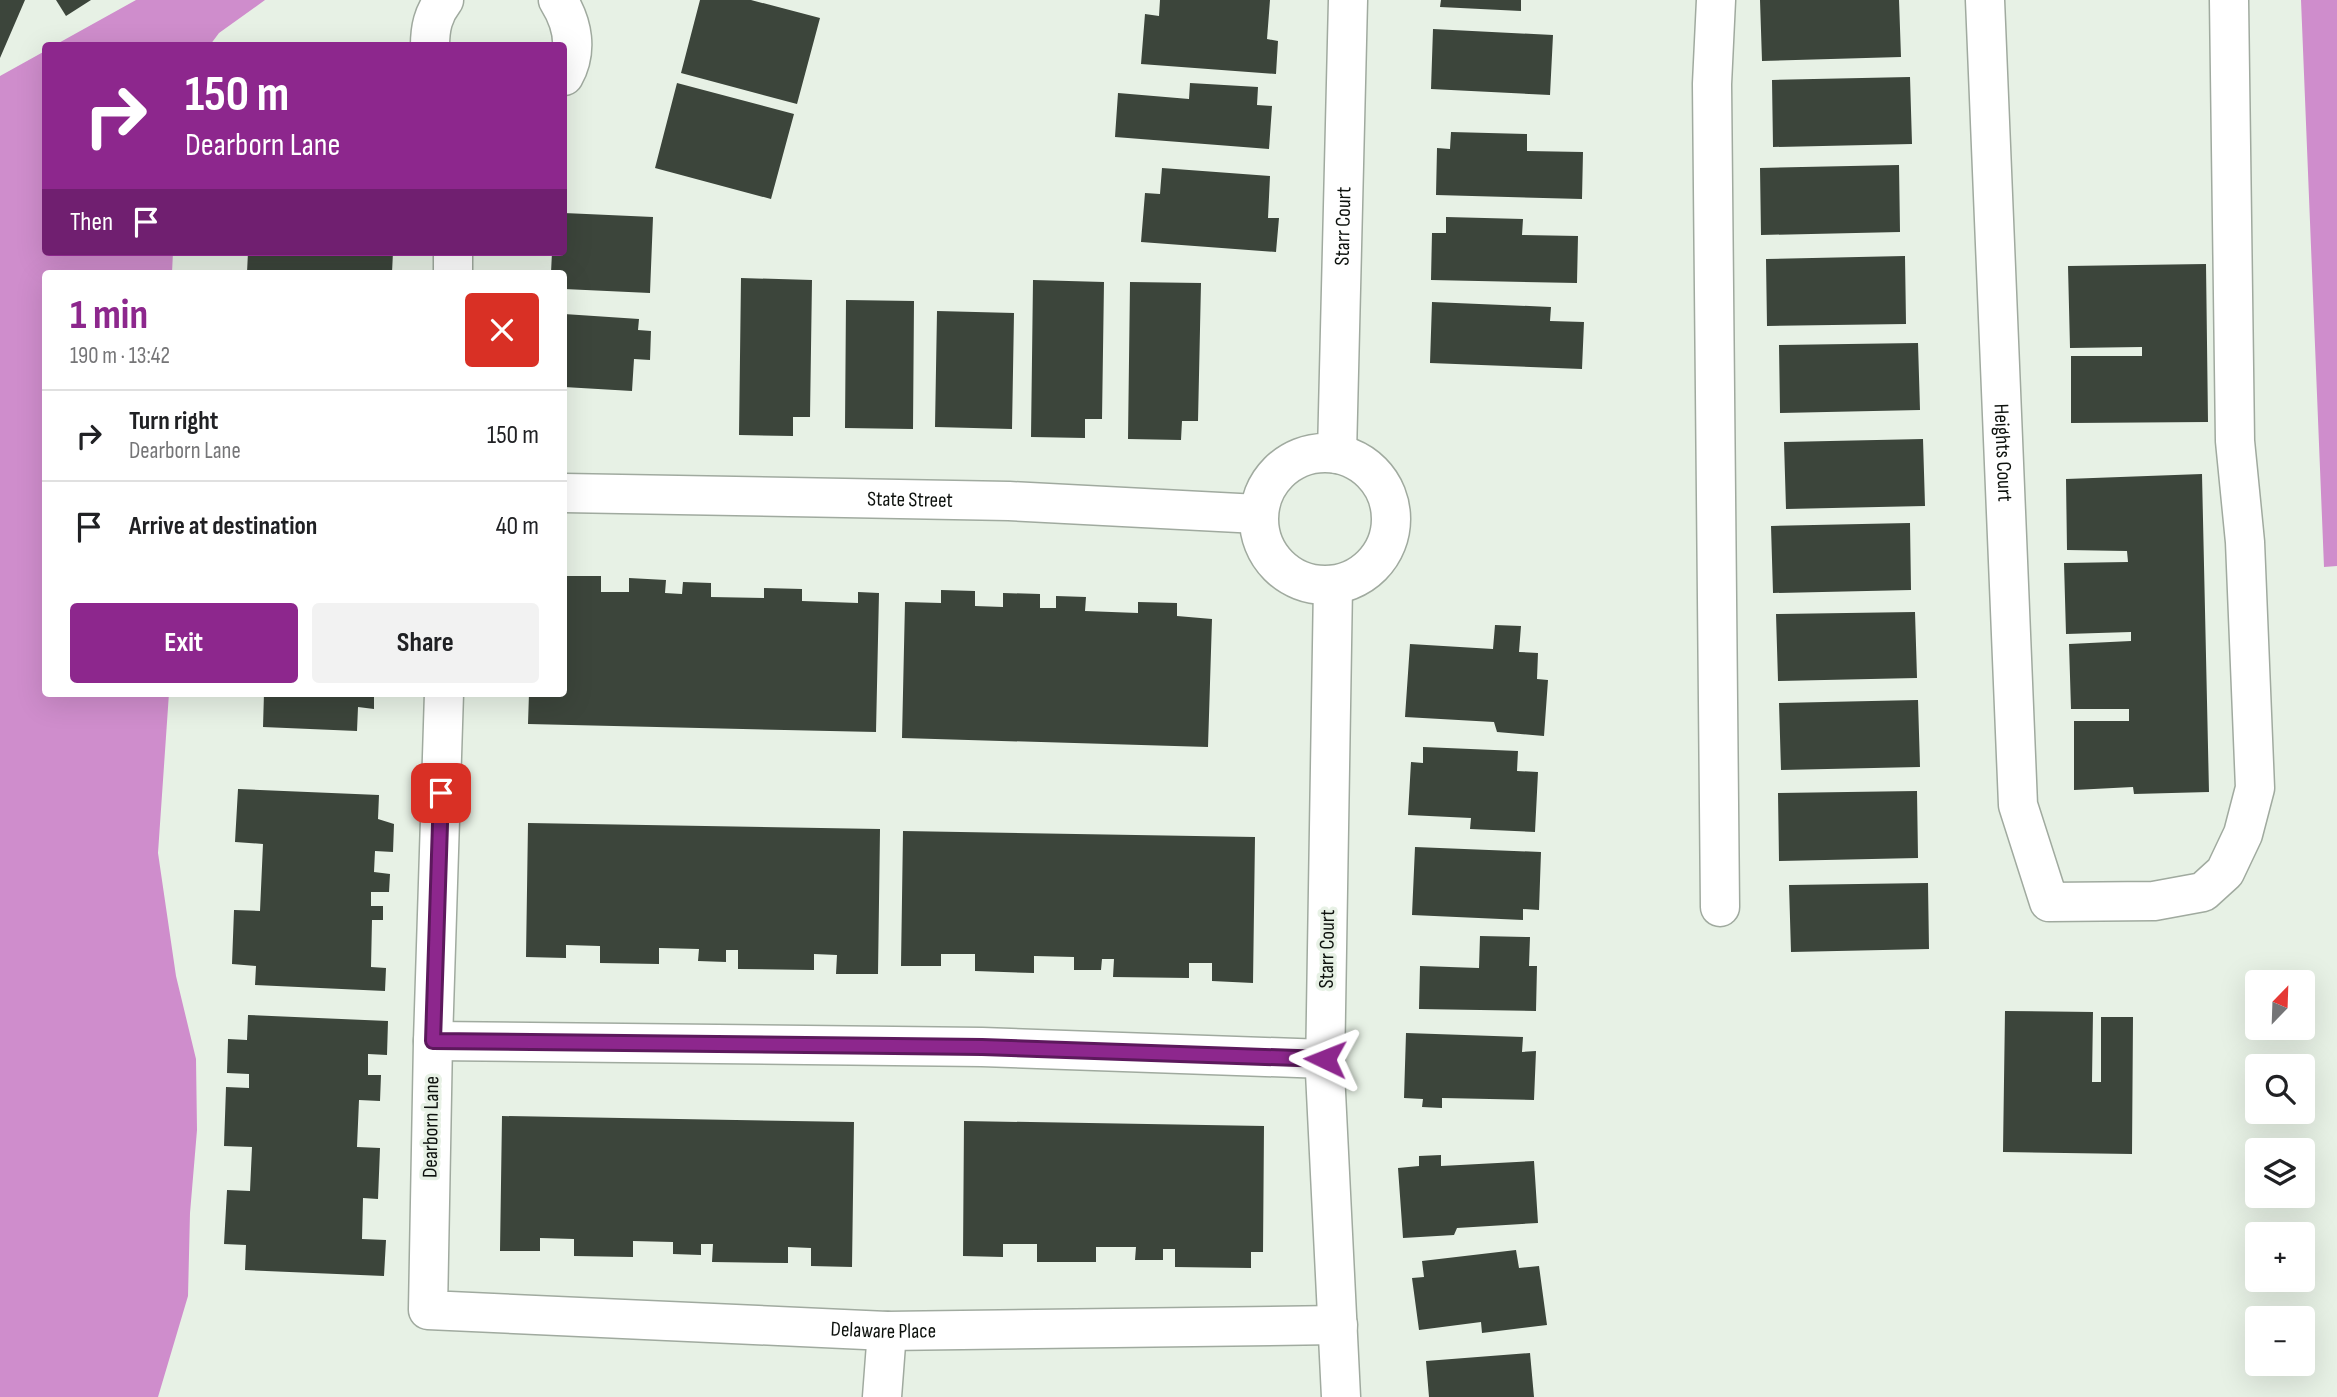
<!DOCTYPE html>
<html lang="en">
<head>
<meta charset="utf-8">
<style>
	:root { --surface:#fff; --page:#f2f2f2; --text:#202124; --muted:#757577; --line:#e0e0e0; --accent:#8d278d }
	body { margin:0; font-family:"Sofia Sans Condensed",sans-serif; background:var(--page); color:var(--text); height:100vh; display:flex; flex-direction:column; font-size:26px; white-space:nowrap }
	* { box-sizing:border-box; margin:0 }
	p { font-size:23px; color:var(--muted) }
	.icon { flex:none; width:38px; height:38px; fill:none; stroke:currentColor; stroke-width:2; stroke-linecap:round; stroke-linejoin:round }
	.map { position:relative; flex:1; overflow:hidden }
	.details { position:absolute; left:42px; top:270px; width:525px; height:427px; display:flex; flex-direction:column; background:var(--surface); border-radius:7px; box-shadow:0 7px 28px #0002 }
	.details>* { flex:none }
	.banner { position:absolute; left:42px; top:42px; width:525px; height:214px; border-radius:7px; box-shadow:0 7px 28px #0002; background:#8d278d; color:#fff; overflow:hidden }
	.needle { width:46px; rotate:23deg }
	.tools { position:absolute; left:2245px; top:970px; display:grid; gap:14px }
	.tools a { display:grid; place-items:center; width:70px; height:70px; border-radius:7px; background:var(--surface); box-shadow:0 7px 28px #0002; font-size:35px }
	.pin { position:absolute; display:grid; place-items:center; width:60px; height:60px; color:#fff; margin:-30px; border-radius:14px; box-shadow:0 4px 10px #0006 }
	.me { position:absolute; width:77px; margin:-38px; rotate:272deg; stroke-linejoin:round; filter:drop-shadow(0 0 5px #0008) }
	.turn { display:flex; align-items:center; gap:24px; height:147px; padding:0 28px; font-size:32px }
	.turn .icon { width:91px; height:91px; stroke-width:2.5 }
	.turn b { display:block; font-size:49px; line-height:60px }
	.then { display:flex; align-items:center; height:66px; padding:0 28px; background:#0003; gap:14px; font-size:26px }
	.round { display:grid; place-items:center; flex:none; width:74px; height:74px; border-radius:7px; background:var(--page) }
	.headline { display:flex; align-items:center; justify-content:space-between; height:119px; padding:0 28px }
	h1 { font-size:42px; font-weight:700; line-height:52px; color:var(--accent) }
	.action { display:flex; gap:14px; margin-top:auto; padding:14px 28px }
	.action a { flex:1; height:80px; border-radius:7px; background:var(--accent); color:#fff; font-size:28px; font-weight:700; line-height:80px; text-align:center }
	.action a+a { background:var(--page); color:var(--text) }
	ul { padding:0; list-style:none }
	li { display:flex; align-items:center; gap:21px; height:91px; padding:0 28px; border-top:2px solid var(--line) }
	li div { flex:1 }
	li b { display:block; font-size:26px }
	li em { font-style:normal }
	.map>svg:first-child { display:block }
	.forest { fill:#cf8dcc }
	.building { fill:#3c453b }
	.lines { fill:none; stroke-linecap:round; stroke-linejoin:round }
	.minor-casing { stroke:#a0aa9f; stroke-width:41 }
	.minor { stroke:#fff; stroke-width:38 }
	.route-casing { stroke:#5c195c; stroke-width:18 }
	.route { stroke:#8d278d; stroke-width:12 }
	.labels { text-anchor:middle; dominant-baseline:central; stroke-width:7; stroke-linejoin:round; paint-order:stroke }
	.street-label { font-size:21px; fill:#0d110d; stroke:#e7f1e5 }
</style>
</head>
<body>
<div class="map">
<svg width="2337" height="1397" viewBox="0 0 2337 1397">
	<rect width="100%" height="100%" fill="#e7f1e5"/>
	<path class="forest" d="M136 0H265L219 33 210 45H55Z
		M2301 0H2337V566L2324 567Z
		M45 51 46 252H173L172 273H46V693H169L158 853 176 976 196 1059 197 1130 190 1213 188 1296 158 1397H0V76Z"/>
	<path class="building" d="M0 0H25L0 58Z
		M56 0H91L66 16Z
		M700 0H751L820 18 797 104 681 73Z
		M1160 0H1270L1267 39 1278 41 1276 74 1141 64 1145 14 1159 16Z
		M1441 0H1521V11L1440 7Z
		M1760 0H1899L1901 57 1762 61Z
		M1433 29 1553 35 1550 95 1431 89Z
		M1910 77 1912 144 1773 147 1772 80Z
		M677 83 794 114 771 199 655 168Z
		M1190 83 1258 87 1257 105 1272 106 1269 149 1115 137 1118 93 1189 99Z
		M1451 132 1527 134V151L1583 152 1582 199 1436 195 1437 148 1450 149Z
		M1899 165 1900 232 1761 235 1760 168Z
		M1162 168 1270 176 1268 218H1279L1276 252 1141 242 1145 193 1160 194Z
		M564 213 653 217 650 293 564 289V273H551L552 252H564Z
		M1446 217 1523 219 1522 235 1578 236 1577 283 1431 280 1432 233H1446Z
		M248 252H393L392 273H247Z
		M1905 256 1906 324 1767 326 1766 259Z
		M2206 264 2208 422 2071 423V356H2142V347L2070 348 2068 266Z
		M741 278 812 280 810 417H793V436L739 435Z
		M1033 280 1104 282 1102 419H1085V438L1031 437Z
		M1130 282 1201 283 1198 421H1182L1181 440 1128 439Z
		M846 300 914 301 913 429 845 428Z
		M1432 302 1551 307 1550 321 1584 322 1582 369 1430 363Z
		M937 311 1014 313 1012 429 935 427Z
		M564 314 639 319 638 330 651 331 650 360 634 359 632 391 564 387Z
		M1918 343 1920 410 1780 413 1779 345Z
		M1923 439 1925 506 1786 509 1784 442Z
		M2202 474 2209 792 2134 794 2133 787 2074 790V721H2129V709H2071L2069 644 2131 641V632L2066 634 2064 563 2128 562 2127 551 2067 550 2066 479Z
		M1910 523 1911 590 1773 593 1771 526Z
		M567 576H601V592H629V578L666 580 665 593 682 594 683 582 711 583V597L764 598V588L802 589V601L858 603V592L879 593 876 732 528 724 529 693H564V589H567Z
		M941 590 975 591V606L1003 607V593L1040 594V608H1056V596L1086 597 1085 611 1138 613V602L1177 603V616L1212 619 1208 747 902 738 905 602 941 603Z
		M1915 612 1917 678 1778 681 1776 614Z
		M1495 625 1521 626 1519 652 1538 653 1537 679 1548 680 1544 736 1497 732 1494 722 1405 717 1410 644 1493 649Z
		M264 693H374V709L358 707 357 731 263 727Z
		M1918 700 1920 767 1781 770 1779 703Z
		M1423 747 1518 751 1517 771 1538 772 1535 832 1470 829 1471 818 1408 815 1411 762 1423 763Z
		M238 789 379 795 378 819 394 824 393 852 375 851 374 872 390 874 389 892H371V906H383V920H372L371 967 386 968 385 991 255 985 256 966 232 964 234 910 260 911 263 844 235 842Z
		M1917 791 1918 858 1779 861 1778 793Z
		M528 823 880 829 878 974H836L837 955 814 954V970L738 969V950H726V962L698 961 699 949 659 948V964L600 963V946L566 945V958L526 957Z
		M903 831 1255 837 1253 983 1212 981V963H1189V978L1113 977 1114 959H1102L1101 970H1074V957L1034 956V973L975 971V954H941V966H901Z
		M1415 847 1541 852 1539 910 1523 909V920L1412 915Z
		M1928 883 1929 949 1791 952 1789 885Z
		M1480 936 1530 937 1529 966H1537L1536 1011 1419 1009 1420 966 1479 968Z
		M2005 1011 2093 1012 2092 1082H2101V1017H2133L2132 1154 2003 1152Z
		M248 1015 388 1021 387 1055 368 1054V1075H381L380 1101 359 1100 357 1147 380 1148 378 1199 363 1198 362 1239 386 1240 384 1276 245 1270 246 1245 224 1244 227 1190 250 1191 252 1147 224 1146 226 1087 249 1088V1074L227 1073 228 1039 247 1040Z
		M1406 1033 1523 1037 1522 1052 1536 1051 1534 1100 1442 1098V1108L1422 1107 1423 1099 1404 1098Z
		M502 1116 854 1122 852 1267 811 1266V1248L788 1247V1263L712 1262 713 1244H701V1255L673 1254V1242L633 1241V1257L574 1256V1239L540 1238V1251H500Z
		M964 1121 1264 1126 1263 1252H1251V1268L1175 1267V1249H1163V1260H1135L1136 1247H1096V1262H1037V1244H1003V1257L963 1256Z
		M1441 1155V1166L1534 1161 1538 1223 1457 1228 1454 1235 1403 1238 1398 1168 1419 1166V1156Z
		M1516 1250 1519 1268 1539 1266 1547 1325 1482 1333 1481 1322 1419 1330 1412 1278 1424 1277 1422 1261Z
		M1530 1353 1534 1397H1429L1426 1361Z"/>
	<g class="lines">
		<g class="minor-casing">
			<g id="minor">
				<path d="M558 0C573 24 578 51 564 76"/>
				<path d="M1716 0 1712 84 1720 907"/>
				<path id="s1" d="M1985 0 2018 805 2049 902 2154 901 2203 892 2225 872 2243 834 2255 788 2245 542 2235 441 2229 0"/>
				<path d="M430 46C430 28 433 14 444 0"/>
				<path d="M453 273V252"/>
				<circle cx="1325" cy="519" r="66"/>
				<path id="s2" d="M1337 454 1348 0"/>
				<path id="s3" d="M564 493 1009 501 1258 514"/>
				<path d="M1333 585 1325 1072 1341 1397"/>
				<path id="s4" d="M444 693 433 1041 428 1310 887 1331 1338 1325"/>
				<path d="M433 1041 982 1047 1325 1059"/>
				<path d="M882 1397 887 1331"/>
			</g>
		</g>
		<use href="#minor" class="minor"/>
	</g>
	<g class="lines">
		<g class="route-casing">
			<path id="route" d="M441 793 433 1041 982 1047 1325 1059"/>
		</g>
		<use href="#route" class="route"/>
	</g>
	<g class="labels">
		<g class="street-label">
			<text stroke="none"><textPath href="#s2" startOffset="228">Starr Court</textPath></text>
			<text stroke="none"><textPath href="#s1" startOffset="453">Heights Court</textPath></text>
			<text stroke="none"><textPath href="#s3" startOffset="346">State Street</textPath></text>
			<text transform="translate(1327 949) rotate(-89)">Starr Court</text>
			<text transform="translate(431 1127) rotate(-89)">Dearborn Lane</text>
			<text stroke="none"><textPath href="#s4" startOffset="1073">Delaware Place</textPath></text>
		</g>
	</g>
</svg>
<div class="tools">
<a><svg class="needle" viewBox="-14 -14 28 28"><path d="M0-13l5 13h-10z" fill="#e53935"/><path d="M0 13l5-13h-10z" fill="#757577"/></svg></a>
<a><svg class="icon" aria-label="search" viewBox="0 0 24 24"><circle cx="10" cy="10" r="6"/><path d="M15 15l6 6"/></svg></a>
<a><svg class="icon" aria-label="layers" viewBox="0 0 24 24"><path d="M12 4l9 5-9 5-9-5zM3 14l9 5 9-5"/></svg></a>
<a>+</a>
<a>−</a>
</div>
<div class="pin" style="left:441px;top:793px;background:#d93025"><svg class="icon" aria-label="arrive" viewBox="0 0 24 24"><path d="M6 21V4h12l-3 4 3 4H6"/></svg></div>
<svg class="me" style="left:1325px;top:1059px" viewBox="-20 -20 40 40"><path d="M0-17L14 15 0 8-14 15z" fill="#8d278d" stroke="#fff" stroke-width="4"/></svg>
<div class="banner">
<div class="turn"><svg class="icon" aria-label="right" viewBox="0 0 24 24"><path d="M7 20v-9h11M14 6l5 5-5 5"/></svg><div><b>150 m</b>Dearborn Lane</div></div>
<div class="then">Then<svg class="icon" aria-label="arrive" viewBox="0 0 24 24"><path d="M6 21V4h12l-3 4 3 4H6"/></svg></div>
</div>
<section class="details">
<div class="headline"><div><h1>1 min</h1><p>190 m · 13:42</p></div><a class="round" style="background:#d93025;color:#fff"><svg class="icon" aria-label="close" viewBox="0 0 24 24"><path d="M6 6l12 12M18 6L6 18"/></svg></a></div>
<ul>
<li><svg class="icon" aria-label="right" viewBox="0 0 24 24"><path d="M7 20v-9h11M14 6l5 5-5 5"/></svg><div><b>Turn right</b><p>Dearborn Lane</p></div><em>150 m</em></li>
<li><svg class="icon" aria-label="arrive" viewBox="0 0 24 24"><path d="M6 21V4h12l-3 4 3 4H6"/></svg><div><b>Arrive at destination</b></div><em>40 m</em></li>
</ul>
<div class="action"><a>Exit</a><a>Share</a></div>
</section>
</div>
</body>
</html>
